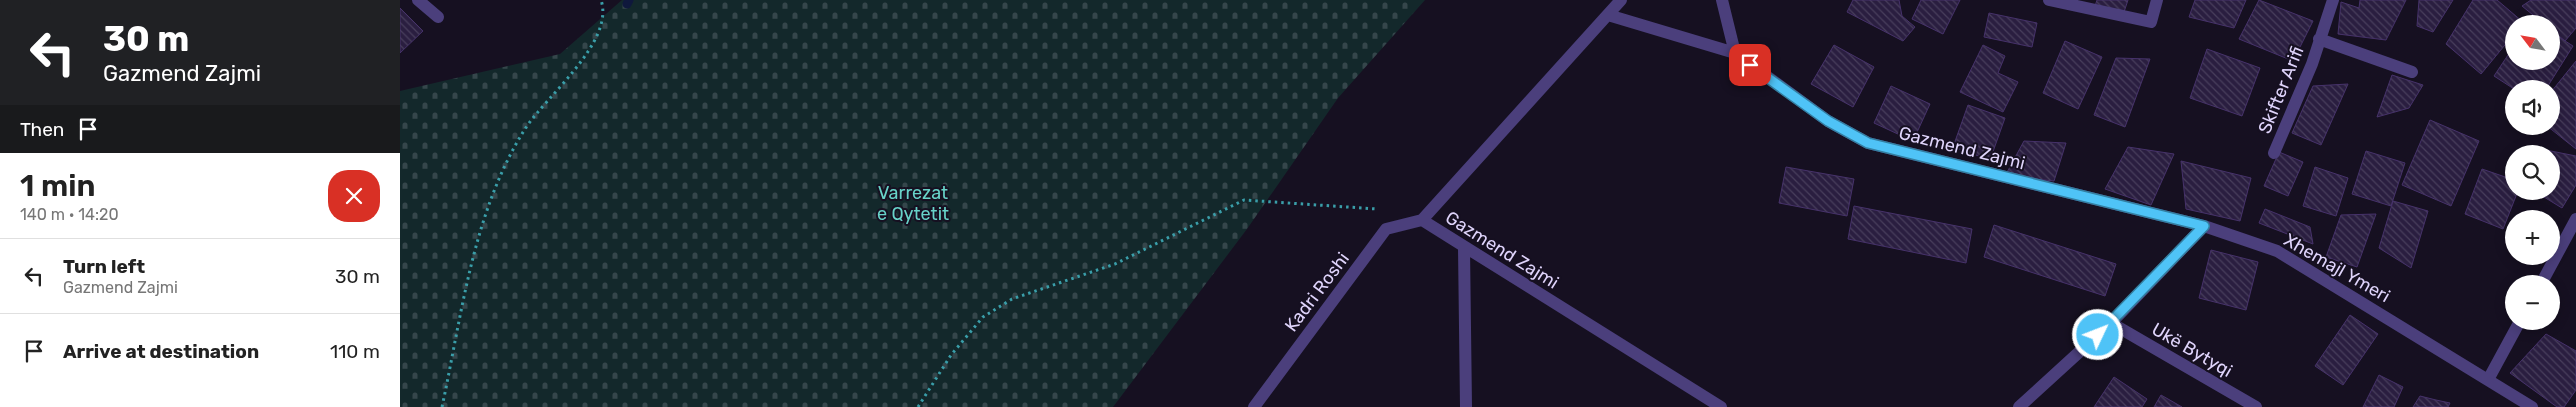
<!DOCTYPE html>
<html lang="en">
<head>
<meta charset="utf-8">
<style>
	:root { --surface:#fff; --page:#f6f6f6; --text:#222; --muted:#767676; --line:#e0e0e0 }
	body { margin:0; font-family:Rubik,sans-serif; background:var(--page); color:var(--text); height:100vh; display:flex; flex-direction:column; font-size:19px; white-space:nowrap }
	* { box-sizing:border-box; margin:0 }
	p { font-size:16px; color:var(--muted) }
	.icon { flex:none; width:28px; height:28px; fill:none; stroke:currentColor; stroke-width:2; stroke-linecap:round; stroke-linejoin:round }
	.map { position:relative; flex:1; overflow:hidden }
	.panel { display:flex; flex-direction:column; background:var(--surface); width:400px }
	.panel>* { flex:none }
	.banner { background:#202124; color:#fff; overflow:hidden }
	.needle { width:32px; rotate:301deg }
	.tools { position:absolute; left:2105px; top:15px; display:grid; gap:10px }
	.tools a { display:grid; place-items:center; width:55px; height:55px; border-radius:50%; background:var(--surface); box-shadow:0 2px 12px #0003; font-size:25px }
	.pin { position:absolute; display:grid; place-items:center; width:42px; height:42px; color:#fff; margin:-21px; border-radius:10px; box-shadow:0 2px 8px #0006 }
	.me { position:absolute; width:55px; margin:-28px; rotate:47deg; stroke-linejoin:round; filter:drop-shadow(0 0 4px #0008) }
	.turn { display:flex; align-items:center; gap:18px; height:105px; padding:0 20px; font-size:22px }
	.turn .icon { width:65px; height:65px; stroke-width:2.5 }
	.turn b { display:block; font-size:35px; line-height:42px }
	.then { display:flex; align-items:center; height:48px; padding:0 20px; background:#0003; gap:10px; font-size:19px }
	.round { display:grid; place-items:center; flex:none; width:52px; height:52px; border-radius:20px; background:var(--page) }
	.headline { display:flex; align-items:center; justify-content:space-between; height:85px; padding:0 20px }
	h1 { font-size:30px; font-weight:600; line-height:38px }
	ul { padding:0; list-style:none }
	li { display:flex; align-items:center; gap:15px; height:75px; padding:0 20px; border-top:1px solid var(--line) }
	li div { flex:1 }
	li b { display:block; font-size:19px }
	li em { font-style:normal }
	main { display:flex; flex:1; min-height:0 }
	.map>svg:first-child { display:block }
	.cemetery { fill:url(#cemetery-stones) }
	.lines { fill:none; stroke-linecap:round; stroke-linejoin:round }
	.stream { stroke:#0f183c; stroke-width:9 }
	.building { fill:url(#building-back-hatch); stroke:#46326a }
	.path { stroke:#3a9ea9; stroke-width:3; stroke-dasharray:2.5 4; stroke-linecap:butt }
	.minor { stroke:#4b3f7c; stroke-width:12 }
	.route-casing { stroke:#337fa1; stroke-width:12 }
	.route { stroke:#4fc3f7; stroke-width:9 }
	.labels { text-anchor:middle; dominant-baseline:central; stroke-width:4; stroke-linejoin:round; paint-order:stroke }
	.street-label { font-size:18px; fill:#dfd4fb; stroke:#161021 }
	.park-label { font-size:18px; fill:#68d3c9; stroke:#161021 }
</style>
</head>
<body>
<main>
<section class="panel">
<div class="banner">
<div class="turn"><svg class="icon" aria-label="left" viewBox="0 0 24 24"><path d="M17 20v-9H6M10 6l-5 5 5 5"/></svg><div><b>30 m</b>Gazmend Zajmi</div></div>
<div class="then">Then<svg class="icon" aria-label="arrive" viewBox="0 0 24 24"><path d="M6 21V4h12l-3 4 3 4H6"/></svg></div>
</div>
<div class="headline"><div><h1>1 min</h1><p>140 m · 14:20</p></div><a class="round" style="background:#d93025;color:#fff"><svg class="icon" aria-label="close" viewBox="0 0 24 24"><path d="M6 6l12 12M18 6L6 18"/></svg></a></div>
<ul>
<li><svg class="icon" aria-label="left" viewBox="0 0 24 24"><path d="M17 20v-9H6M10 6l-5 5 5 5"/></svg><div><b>Turn left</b><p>Gazmend Zajmi</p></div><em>30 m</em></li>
<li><svg class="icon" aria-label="arrive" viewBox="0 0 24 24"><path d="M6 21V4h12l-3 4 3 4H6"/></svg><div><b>Arrive at destination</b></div><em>110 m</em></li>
</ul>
</section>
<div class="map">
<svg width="2176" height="407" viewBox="0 0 2176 407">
	<defs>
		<pattern id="cemetery-stones" width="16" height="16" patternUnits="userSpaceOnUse" patternTransform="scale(1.25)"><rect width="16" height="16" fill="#13282b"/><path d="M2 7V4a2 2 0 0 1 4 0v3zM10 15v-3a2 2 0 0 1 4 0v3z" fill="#35464b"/></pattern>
		<pattern id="building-back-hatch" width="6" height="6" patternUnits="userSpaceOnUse" patternTransform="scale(1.25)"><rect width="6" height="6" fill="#2a1e40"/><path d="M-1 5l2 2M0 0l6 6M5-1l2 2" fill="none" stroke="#483e5c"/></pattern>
	</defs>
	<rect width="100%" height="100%" fill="#161021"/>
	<path class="cemetery" d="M222 0H1025L938 98 847 229 713 407H0V91L160 54Z"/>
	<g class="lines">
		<path class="stream" d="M227 4 229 0"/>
	</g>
	<path class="building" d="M1453 0H1499L1502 16 1515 27 1503 41 1447 12Z
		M1521 0H1560L1543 34 1512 19Z
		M1697 0H1728L1723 15 1695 6Z
		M1795 0H1846L1834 28 1789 17Z
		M1859 0 1913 21 1893 61 1839 39Z
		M1960 0H2006L1986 40 1938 34 1941 2 1959 8Z
		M2019 0H2053L2033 32 2017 26Z
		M2073 0H2097L2123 22 2114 24V34L2081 74 2046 44Z
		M2131 0H2176V28L2165 41 2151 30V24H2144L2122 6Z
		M0 8 23 31 0 53Z
		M1589 13 1637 23 1632 47 1584 37Z
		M2151 32 2173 46 2146 89H2114L2094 76 2114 46V61H2151Z
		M1665 41 1702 57 1678 109 1643 93Z
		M1434 45 1474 67 1453 107 1411 84Z
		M1583 45 1605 56 1598 73 1618 82 1603 112 1560 92Z
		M1807 49 1860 68 1842 116 1790 98Z
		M1716 58 1750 59 1725 127 1694 115Z
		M2176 61V149L2147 126H2151V92Z
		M1992 75 2023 85 2009 108 1977 117Z
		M1948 84 1921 145 1892 133 1913 86Z
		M1491 86 1530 104 1513 141 1474 123Z
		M1568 105 1605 118 1590 160 1553 147Z
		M2030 120 2079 141 2051 206 2002 185Z
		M1624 141 1666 143 1654 181 1605 176Z
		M1728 147 1774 154 1751 205 1705 189Z
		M2146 150 2176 156V185L2162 208 2139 194V191H2151V154H2145Z
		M1966 151 2005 163 1991 206 1952 194Z
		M1879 152 1903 162 1888 196 1864 186Z
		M1781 161 1851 178 1840 221 1786 209Z
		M1386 167 1454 179 1447 216 1379 203Z
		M1915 167 1948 178 1936 216 1903 206Z
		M2082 169 2114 180V191H2118L2103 229 2065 214Z
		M1993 201 2028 211 2011 268 1979 248Z
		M1454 206 1572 229 1566 263 1448 239Z
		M1865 209 1910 227 1913 244 1859 223Z
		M1976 214 1957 267 1926 257 1941 215Z
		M1594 225 1716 264 1705 296 1584 257Z
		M1811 250 1858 262 1846 310 1799 298Z
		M1950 315 1978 334 1943 385 1915 366Z
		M2146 334 2176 351V390L2164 407H2157L2110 373Z
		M1979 375 2003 387 1994 407H1963Z
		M1714 377 1747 399 1742 407H1694Z
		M1761 395 1782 407H1754Z
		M2020 396 2036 400 2050 403 2048 407H2013Z"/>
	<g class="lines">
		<path class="path" d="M42 407C62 314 73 211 125 129 146 96 215 42 201 0
			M518 407 551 355 583 317 612 299 715 264 844 200 977 209"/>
		<path class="minor" d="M18 0 38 17
			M1322 0 1335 53
			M1649 0 1751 22 1757 0
			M1208 15 1335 53 1428 121 1468 143 1804 226 1877 251 2132 407
			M1919 39 2012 72
			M1874 153 1912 64 1933 0
			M1022 220 1321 407
			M1022 220 1221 0
			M1064 248 1066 407
			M2141 284 2176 219
			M1711 323 1856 407
			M2089 378 2120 321
			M854 407 986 229 1022 220
			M1619 407 1711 323 1804 226"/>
	</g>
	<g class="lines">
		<g class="route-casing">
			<path id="route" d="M1350 65 1428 121 1468 143 1804 226 1698 335"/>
		</g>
		<use href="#route" class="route"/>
	</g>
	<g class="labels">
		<g class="street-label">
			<text transform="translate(1881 90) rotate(-68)">Skifter Arifi</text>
			<text transform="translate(1562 148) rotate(14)">Gazmend Zajmi</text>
			<text transform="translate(1102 250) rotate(32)">Gazmend Zajmi</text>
			<text transform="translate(1937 268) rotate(30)">Xhemajl Ymeri</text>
			<text transform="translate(917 292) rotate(-53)">Kadri Roshi</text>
			<text transform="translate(1792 350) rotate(30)">Ukë Bytyqi</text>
		</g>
		<g class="park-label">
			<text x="513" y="193">Varrezat<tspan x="513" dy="21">e Qytetit</tspan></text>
		</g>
	</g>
</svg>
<div class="tools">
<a><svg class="needle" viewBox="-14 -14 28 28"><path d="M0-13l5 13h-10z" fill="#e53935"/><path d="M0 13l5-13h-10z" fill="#767676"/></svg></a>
<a><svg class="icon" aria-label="sound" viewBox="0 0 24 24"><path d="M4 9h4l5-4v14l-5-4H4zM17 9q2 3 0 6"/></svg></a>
<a><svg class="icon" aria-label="search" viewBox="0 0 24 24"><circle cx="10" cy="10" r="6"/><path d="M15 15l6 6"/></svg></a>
<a>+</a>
<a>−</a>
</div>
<div class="pin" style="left:1350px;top:65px;background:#d93025"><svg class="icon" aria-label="arrive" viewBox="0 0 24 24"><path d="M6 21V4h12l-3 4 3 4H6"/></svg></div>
<svg class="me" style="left:1698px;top:335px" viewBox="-20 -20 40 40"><circle r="17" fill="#4fc3f7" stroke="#fff" stroke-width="3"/><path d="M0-11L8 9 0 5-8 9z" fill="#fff"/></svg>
</div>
</main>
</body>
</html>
